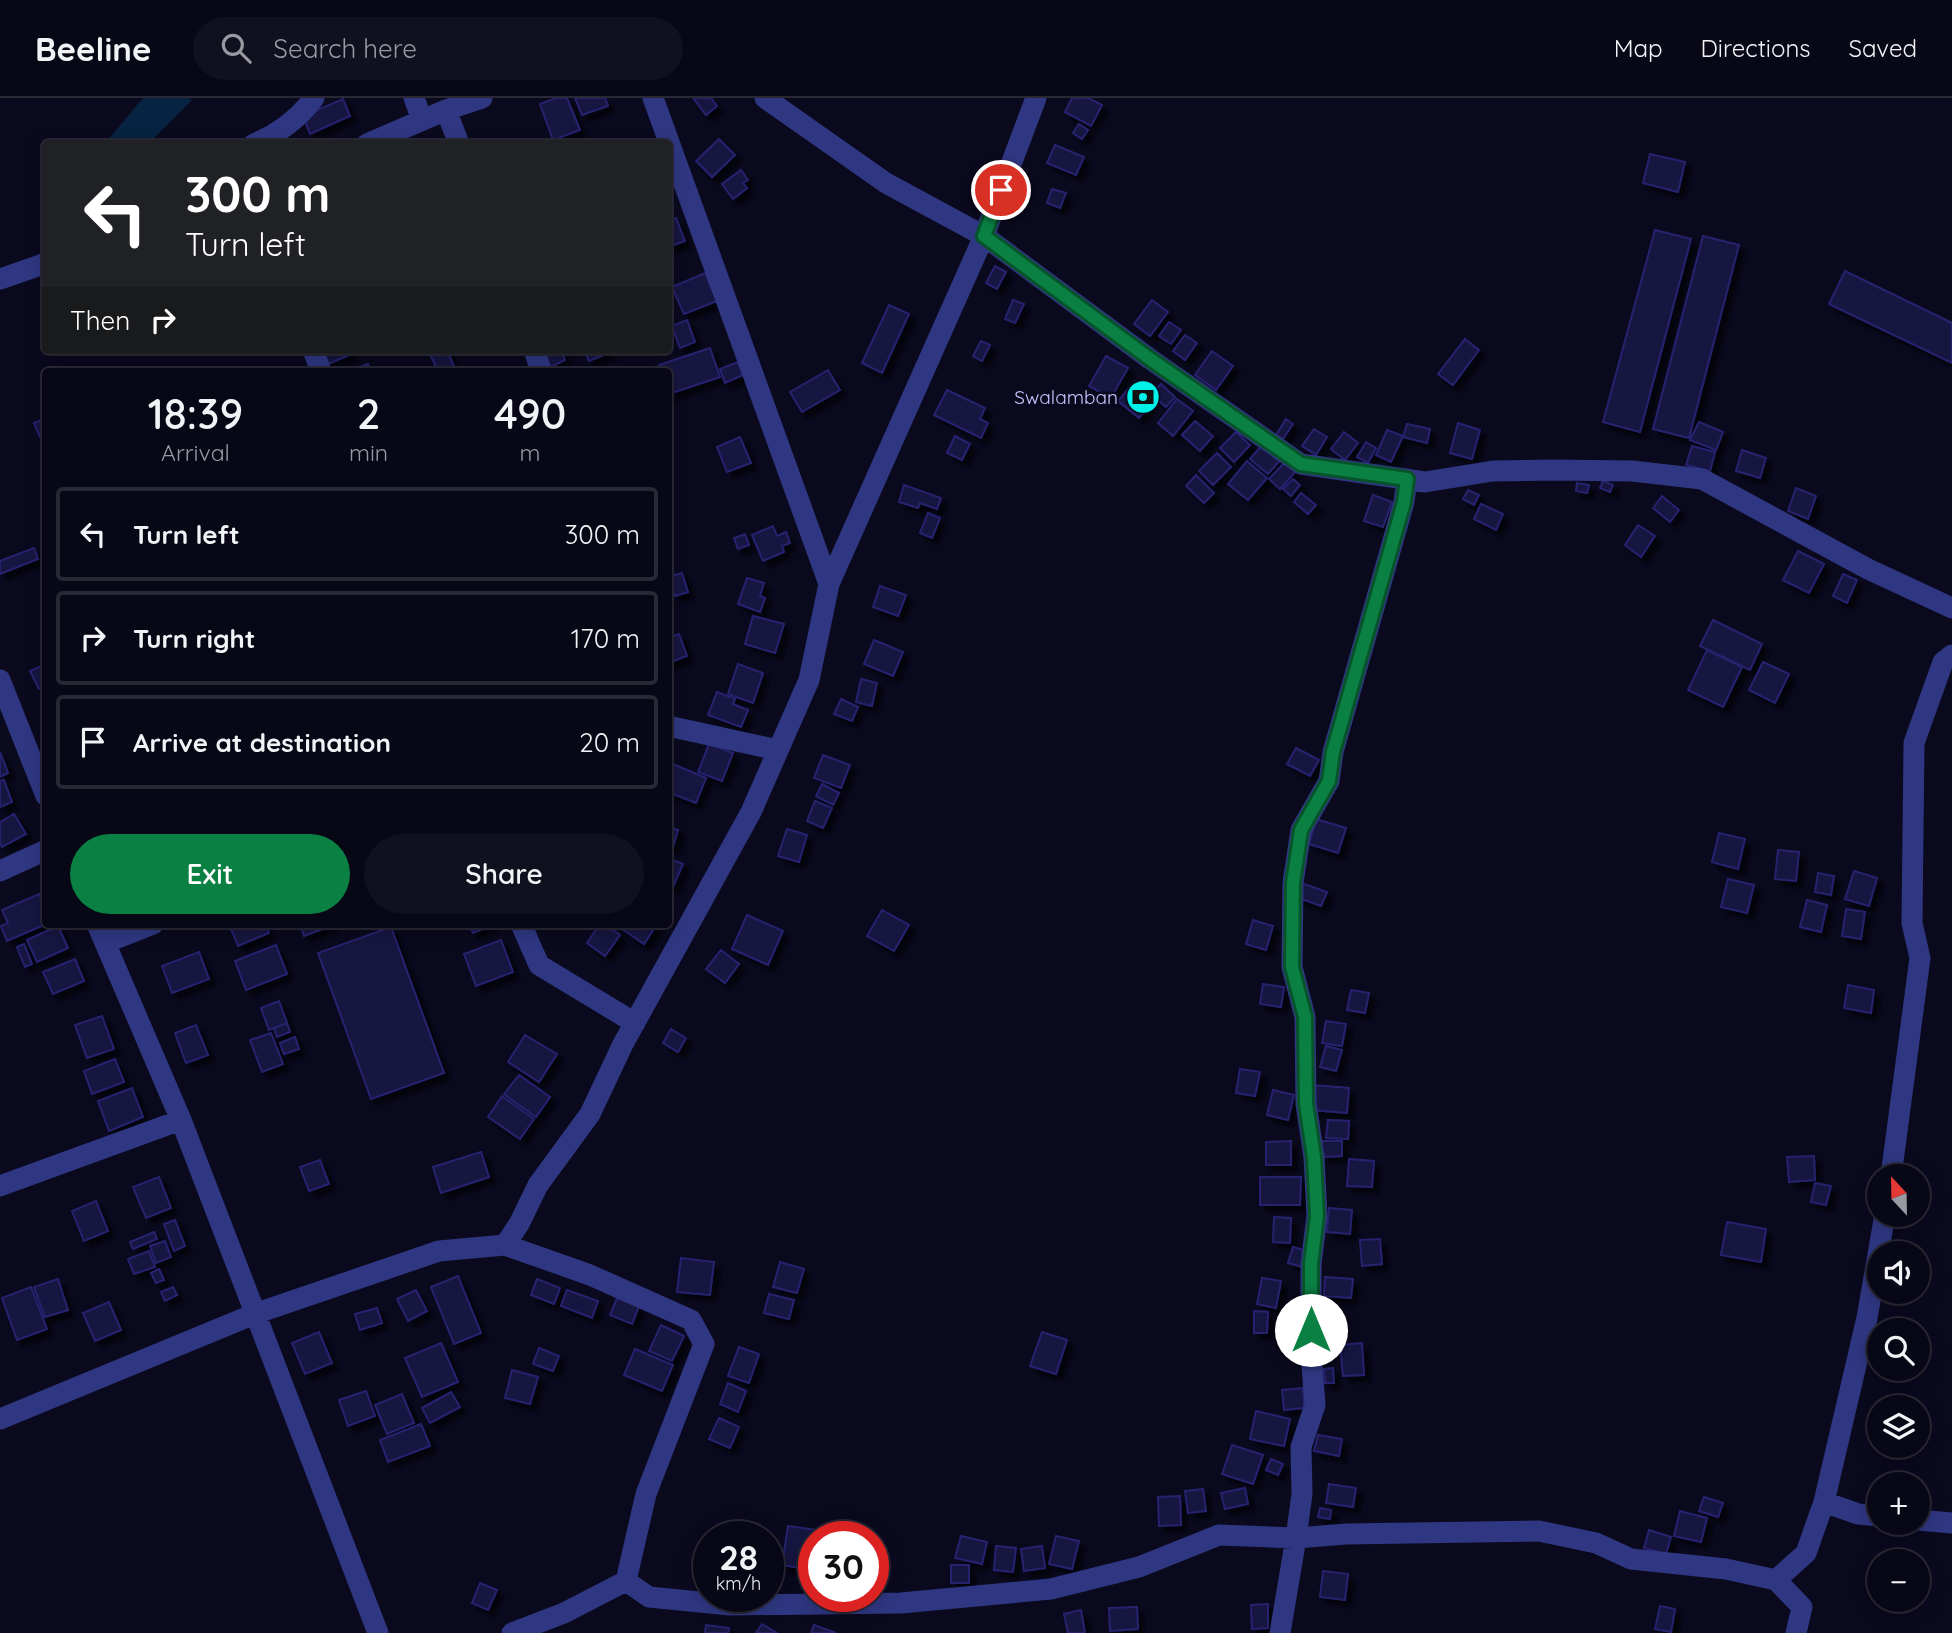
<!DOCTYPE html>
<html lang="en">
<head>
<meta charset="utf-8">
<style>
	:root { --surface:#080716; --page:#11101f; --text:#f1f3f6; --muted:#9899a1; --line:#292835; --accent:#0b8043 }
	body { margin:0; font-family:Quicksand,sans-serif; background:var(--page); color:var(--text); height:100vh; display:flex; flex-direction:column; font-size:26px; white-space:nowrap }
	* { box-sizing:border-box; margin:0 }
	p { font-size:23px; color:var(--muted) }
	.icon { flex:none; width:38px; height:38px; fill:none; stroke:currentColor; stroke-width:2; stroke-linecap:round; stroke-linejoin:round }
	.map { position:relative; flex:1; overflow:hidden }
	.details { position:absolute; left:42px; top:270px; width:630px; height:560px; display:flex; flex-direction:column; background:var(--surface); border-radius:7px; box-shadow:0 4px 18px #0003,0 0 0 2px var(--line) }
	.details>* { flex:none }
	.hud { position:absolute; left:42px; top:42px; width:630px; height:214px; border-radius:7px; box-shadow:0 4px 18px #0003,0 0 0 2px var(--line); background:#202124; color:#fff; overflow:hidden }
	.needle { width:46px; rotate:338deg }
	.controls { position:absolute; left:1867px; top:1066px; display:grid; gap:14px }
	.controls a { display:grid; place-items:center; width:63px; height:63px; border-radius:50%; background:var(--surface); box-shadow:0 4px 18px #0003,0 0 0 2px var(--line); font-size:35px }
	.speed { position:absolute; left:693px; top:1423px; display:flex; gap:14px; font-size:35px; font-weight:700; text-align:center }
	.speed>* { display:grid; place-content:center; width:91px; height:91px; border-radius:50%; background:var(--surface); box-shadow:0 4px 18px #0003,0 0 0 2px var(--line); line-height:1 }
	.speed small { font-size:18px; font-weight:400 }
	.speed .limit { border:10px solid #d22; background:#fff; color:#111 }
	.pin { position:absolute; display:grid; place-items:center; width:60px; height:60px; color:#fff; margin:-30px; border:4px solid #fff; border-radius:50%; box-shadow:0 2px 7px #0007 }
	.me { position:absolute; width:77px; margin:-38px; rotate:0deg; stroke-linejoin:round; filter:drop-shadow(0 0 5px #0008) }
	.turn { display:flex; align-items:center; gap:24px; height:147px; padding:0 28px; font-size:32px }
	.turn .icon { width:91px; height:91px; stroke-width:2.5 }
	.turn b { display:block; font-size:49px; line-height:60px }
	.then { display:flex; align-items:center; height:66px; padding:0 28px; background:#0003; gap:14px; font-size:26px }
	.eta { display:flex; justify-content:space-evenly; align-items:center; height:119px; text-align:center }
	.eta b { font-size:42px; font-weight:600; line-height:49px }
	.cta { display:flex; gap:14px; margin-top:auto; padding:14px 28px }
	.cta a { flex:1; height:80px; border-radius:42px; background:var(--accent); color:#fff; font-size:28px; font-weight:600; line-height:80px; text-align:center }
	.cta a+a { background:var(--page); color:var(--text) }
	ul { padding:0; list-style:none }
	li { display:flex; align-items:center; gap:21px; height:94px; margin:0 14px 10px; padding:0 14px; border:4px solid var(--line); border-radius:7px }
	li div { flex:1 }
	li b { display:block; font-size:26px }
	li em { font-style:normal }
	header { display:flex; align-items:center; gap:42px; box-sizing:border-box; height:98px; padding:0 35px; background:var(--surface); border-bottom:2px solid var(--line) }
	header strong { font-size:33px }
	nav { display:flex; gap:38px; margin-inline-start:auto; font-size:24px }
	.search { width:490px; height:63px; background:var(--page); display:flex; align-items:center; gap:18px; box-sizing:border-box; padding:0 24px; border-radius:38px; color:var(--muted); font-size:26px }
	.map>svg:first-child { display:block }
	.water { fill:#062341 }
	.building { fill:#171441; stroke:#28236f; stroke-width:2; filter:url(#shadow) }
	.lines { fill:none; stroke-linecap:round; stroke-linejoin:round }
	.minor { stroke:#2f3782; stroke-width:21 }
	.route-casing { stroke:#07532c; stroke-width:18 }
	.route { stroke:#0b8043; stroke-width:12 }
	.labels { text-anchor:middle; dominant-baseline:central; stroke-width:5; stroke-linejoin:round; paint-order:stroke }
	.poi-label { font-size:19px; fill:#c6c7ff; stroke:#0a091e; text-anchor:end }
</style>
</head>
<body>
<header>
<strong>Beeline</strong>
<div class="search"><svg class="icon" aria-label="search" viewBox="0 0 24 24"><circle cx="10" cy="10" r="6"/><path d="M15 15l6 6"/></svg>Search here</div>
<nav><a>Map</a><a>Directions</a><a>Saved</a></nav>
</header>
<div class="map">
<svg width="1952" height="1535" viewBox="0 0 1952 1535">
	<defs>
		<filter id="shadow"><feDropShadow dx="6" dy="6" stdDeviation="2" flood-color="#0009"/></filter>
	</defs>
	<rect width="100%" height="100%" fill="#0a091e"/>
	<path class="water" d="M143 0H188L192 2 149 45H110L107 43Z"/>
	<path class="building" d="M556 0H567L580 32 553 42 540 6Z
		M575 0H605L608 8 582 17Z
		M696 0H711L717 8 706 17 694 1Z
		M1072 0H1088L1102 7 1091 28 1065 14Z
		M343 1 350 18 310 36 303 18Z
		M1079 26 1088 32 1082 41 1073 35Z
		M719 41 735 57 712 79 696 63Z
		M1055 47 1084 59 1076 77 1047 65Z
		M1650 56 1685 64 1678 94 1643 85Z
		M741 72 748 82 743 85 747 90 733 101 722 86Z
		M1052 91 1066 95 1060 110 1047 105Z
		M676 120 685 143 668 149V123Z
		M1655 132 1691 141 1640 334 1603 324Z
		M1703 138 1739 147 1689 340 1653 331Z
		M995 168 1006 174 997 191 986 185Z
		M1845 173 1952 225V265L1829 206Z
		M705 175 717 203 684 216 672 189Z
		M1013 202 1024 206 1015 225 1005 221Z
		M1152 202 1168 214 1150 238 1134 226Z
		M889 207 909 216 882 275 862 265Z
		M687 222 695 244 680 250 672 228Z
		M1169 224 1181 232 1171 246 1159 238Z
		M1185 237 1197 245 1185 262 1173 253Z
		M1465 241 1479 252 1453 287 1438 276Z
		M981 243 990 247 982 263 973 258Z
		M710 250 720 279 669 296 668 273H661L659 267Z
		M319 252H350L352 256 326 267Z
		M433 252H447L454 268 444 273H438L429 254Z
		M543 252H561L565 262 551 269Z
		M584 252H607L609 255 589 263Z
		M1212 253 1233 268 1216 292 1195 277Z
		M1106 258 1128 270 1111 300 1089 288Z
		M738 264 743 277 725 285 720 271Z
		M368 266 371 273H350Z
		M828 272 840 292 802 314 790 294Z
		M1161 286 1175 299 1166 309 1151 296Z
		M1130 289 1151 305 1139 320 1118 303Z
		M947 292 985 310 980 321 988 325 981 340 934 317Z
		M1177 301 1193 313 1173 338 1158 325Z
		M46 320V337L40 339 34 325Z
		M1286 321 1293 326 1283 341 1276 337Z
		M1195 323 1213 338 1200 353 1182 337Z
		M1699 324 1723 334 1716 352 1690 342Z
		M1458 325 1480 332 1472 361 1450 355Z
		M1407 326 1430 331 1427 345 1403 339Z
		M1314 331 1327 339 1316 357 1302 348Z
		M1387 332 1403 338 1391 364 1376 357Z
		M1236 334 1250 347 1234 364 1220 350Z
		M1344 334 1358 345 1345 362 1331 351Z
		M955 338 970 346 962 362 947 355Z
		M740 339 751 365 727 374 717 349Z
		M1366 344 1376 350 1368 365 1357 359Z
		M1264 345 1282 360 1268 376 1250 361Z
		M1692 348 1715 354 1710 373 1686 367Z
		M1742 352 1766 360 1760 380 1736 373Z
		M1217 355 1231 369 1213 387 1199 373Z
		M1247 363 1267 380 1248 402 1228 386Z
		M1285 364 1296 373 1280 391 1269 381Z
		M1196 377 1214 395 1204 405 1186 388Z
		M1293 381 1300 387 1291 398 1283 391Z
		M1603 383 1613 387 1610 394 1600 390Z
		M1577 385 1589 387 1587 395 1576 393Z
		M904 387 941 400 937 411 920 405 918 410 899 404Z
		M1796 390 1816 398 1808 421 1788 413Z
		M1468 392 1479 397 1474 407 1463 401Z
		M1301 395 1316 407 1308 416 1294 404Z
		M1373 397 1392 404 1383 429 1364 423Z
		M1662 398 1679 412 1670 424 1653 410Z
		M1481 406 1503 416 1496 432 1474 421Z
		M928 415 940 420 932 440 920 435Z
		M1638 427 1655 438 1641 459 1625 447Z
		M773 428 777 438 786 434 790 445 782 448 784 454 763 463 752 437Z
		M745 436 749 447 738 451 734 440Z
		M34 450 38 461 0 476V463Z
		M1798 453 1824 466 1809 495 1783 482Z
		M682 475 688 494 675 498 668 479Z
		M1843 476 1857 482 1847 505 1833 498Z
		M747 480 764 485 760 498 765 500 760 514 738 506Z
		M880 488 906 497 898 518 873 509Z
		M753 518 784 526 775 555 745 546Z
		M1713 522 1762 546 1750 572 1700 548Z
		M679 536 687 558 668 565V540Z
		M874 542 903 554 893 578 864 566Z
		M1707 552 1742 569 1723 609 1688 592Z
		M1763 564 1789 576 1775 605 1749 592Z
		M46 566V588L39 591 30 573Z
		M738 566 763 575 753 605 728 596Z
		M861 581 877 585 872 608 856 604Z
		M717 594 735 601 733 606 748 612 741 629 708 617Z
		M841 601 858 609 852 623 834 616Z
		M709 646 733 655 722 683 698 674Z
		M1296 650 1319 662 1310 678 1287 666Z
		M0 654 8 675 0 679Z
		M823 657 850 667 841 690 814 680Z
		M668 664 706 680 696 705 668 694Z
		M4 682 12 704 0 709V683Z
		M822 686 839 695 833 707 816 698Z
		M815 703 832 710 823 730 807 723Z
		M14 716 26 736 2 749 0 745V724Z
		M1316 721 1346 730 1338 755 1309 746Z
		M668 729 678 732 673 749 668 748Z
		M787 731 807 737 799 764 778 758Z
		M1719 735 1745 741 1738 771 1712 764Z
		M1778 752 1799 754 1796 783 1775 781Z
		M668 760 683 766 673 789 668 787Z
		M1854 773 1877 780 1869 808 1845 801Z
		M1818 775 1834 778 1831 797 1815 794Z
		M1728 781 1754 787 1747 815 1721 809Z
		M1301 785 1327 794 1321 808 1296 799Z
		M39 796 46 812V826L7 843 1 828 8 825 2 812Z
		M1807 802 1827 807 1821 834 1800 829Z
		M1846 811 1865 814 1861 841 1842 838Z
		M882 812 909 827 894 853 867 838Z
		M747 817 783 833 768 867 732 851Z
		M1253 822 1273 828 1266 852 1246 846Z
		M229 826H265L269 835 238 848Z
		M300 826H332L333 827 304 838Z
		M469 826H494L473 835Z
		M600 826H604L620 837 605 858 587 845Z
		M615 826H657L644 846Z
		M58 828 68 850 37 864 27 842Z
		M391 829 444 975 371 1001 318 855Z
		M501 842 513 874 476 888 464 856Z
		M24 846 32 866 25 869 17 849Z
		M276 847 287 876 246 892 235 863Z
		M721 852 739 866 725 885 706 871Z
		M199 854 209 881 172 895 162 868Z
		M75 861 84 883 53 896 43 874Z
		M1263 886 1284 889 1281 909 1260 906Z
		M1848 887 1874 892 1871 915 1844 910Z
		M1351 892 1369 895 1365 915 1347 912Z
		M279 903 287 925 269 932 261 910Z
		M102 918 114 951 87 960 75 927Z
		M1326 923 1346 926 1342 948 1322 945Z
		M287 925 290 934 277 939 274 930Z
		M196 927 208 957 186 965 175 935Z
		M671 931 686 940 678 954 663 945Z
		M271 935 283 966 262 974 250 942Z
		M525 937 557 956 539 984 508 964Z
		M295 939 299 951 284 956 280 945Z
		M1326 948 1342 952 1336 973 1320 969Z
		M115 961 124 984 92 996 84 973Z
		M1240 971 1260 974 1255 998 1236 995Z
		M519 977 550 999 536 1019 504 996Z
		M1313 987 1349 990 1347 1015 1311 1012Z
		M132 990 143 1019 109 1033 98 1003Z
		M1273 992 1294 997 1288 1022 1267 1017Z
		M502 998 534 1021 520 1041 488 1019Z
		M1328 1022 1349 1023 1348 1041 1326 1040Z
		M1291 1043V1067H1266V1044Z
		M1321 1043H1342V1058L1322 1059Z
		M481 1054 489 1079 441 1095 433 1069Z
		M1814 1058 1815 1082 1789 1084 1787 1059Z
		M1349 1061 1374 1063 1372 1089 1347 1088Z
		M320 1062 329 1086 309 1093 300 1069Z
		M159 1079 171 1110 146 1120 133 1089Z
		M1260 1079H1301L1300 1107H1260Z
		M1815 1085 1831 1088 1826 1107 1811 1104Z
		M96 1103 108 1133 84 1143 72 1113Z
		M1329 1110 1352 1112 1350 1136 1327 1134Z
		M1274 1119 1291 1120 1290 1145 1273 1144Z
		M175 1122 185 1148 174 1153 164 1126Z
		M1727 1124 1766 1131 1761 1164 1721 1157Z
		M154 1134 157 1141 133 1151 130 1144Z
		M1380 1141 1382 1166 1362 1168 1360 1142Z
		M165 1143 171 1159 156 1165 150 1148Z
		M1293 1149 1310 1154 1306 1170 1288 1165Z
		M149 1153 155 1169 134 1176 128 1161Z
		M681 1160 714 1164 710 1197 677 1194Z
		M780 1164 804 1171 797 1195 773 1189Z
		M159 1171 164 1182 156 1185 151 1175Z
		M458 1178 481 1235 454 1246 431 1189Z
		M1325 1179 1353 1181 1351 1200 1324 1198Z
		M1262 1180 1281 1183 1276 1210 1257 1206Z
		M58 1181 68 1212 45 1219 34 1189Z
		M537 1181 560 1190 554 1206 531 1197Z
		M31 1189 47 1231 17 1242 2 1200Z
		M173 1189 177 1197 165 1203 161 1194Z
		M416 1192 427 1213 408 1223 397 1201Z
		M567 1192 598 1203 592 1220 561 1208Z
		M769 1196 794 1202 789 1221 764 1215Z
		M617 1200 639 1208 632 1226 610 1217Z
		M109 1204 121 1232 95 1243 83 1215Z
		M377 1210 382 1225 360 1232 355 1216Z
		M1254 1213 1268 1214 1267 1235H1254Z
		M661 1227 684 1238 672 1263 649 1253Z
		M319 1234 332 1265 305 1276 292 1245Z
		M1042 1234 1067 1242 1056 1276 1030 1268Z
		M441 1245 458 1284 422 1299 405 1260Z
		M1362 1245 1364 1277 1343 1278 1340 1247Z
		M739 1249 759 1256 749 1285 728 1278Z
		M539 1250 559 1258 553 1273 533 1266Z
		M635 1251 673 1267 662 1293 624 1277Z
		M1333 1270 1334 1285H1325L1324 1271Z
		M512 1272 538 1279 530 1306 505 1300Z
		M728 1285 746 1293 738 1314 720 1306Z
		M1303 1290 1304 1310 1284 1312 1282 1292Z
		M366 1293 375 1318 348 1328 339 1302Z
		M451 1294 460 1309 430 1325 422 1310Z
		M402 1296 414 1325 387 1336 375 1307Z
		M1256 1313 1290 1321 1284 1348 1250 1341Z
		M719 1320 739 1329 730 1350 709 1341Z
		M421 1326 430 1348 388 1364 380 1342Z
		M1318 1337 1342 1341 1339 1358 1314 1353Z
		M1232 1347 1263 1357 1253 1386 1222 1376Z
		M1271 1361 1283 1366 1278 1377 1266 1372Z
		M1329 1386 1356 1390 1353 1409 1326 1405Z
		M1245 1390 1248 1406 1225 1411 1221 1395Z
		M1203 1391 1206 1413 1188 1415 1185 1393Z
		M1180 1398 1181 1427 1159 1428 1158 1399Z
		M1704 1399 1723 1405 1718 1419 1699 1413Z
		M1320 1410 1331 1412 1330 1421 1318 1419Z
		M1680 1413 1707 1420 1701 1444 1674 1438Z
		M788 1428 817 1432 816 1438H814L812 1472 782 1467Z
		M1649 1432 1671 1439 1666 1456 1644 1450Z
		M961 1438 987 1444 982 1466 955 1460Z
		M1056 1438 1079 1443 1072 1471 1049 1466Z
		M996 1448 1016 1450 1013 1474 994 1472Z
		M1042 1448 1045 1470 1024 1473 1021 1451Z
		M951 1467H969V1485H951Z
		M1323 1473 1348 1476 1345 1502 1320 1499Z
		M480 1485 497 1492 488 1512 472 1505Z
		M1268 1506V1530L1252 1531 1251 1507Z
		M1660 1508 1675 1511 1671 1534 1655 1531Z
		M1137 1509 1138 1531 1110 1533 1109 1510Z
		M1081 1512 1085 1535H1068L1064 1516Z
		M762 1526 777 1535H756Z
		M706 1527 729 1530 728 1535H705Z
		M814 1527 836 1535H811Z"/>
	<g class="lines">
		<path class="minor" d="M414 0 422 22
			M653 0 829 486
			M765 0 886 85 984 138 1150 261 1301 366 1425 384 1493 373 1553 372 1632 373 1702 381 1868 471 1952 510
			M446 12 459 46
			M254 46C278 36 299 20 314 0
			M367 46 446 12 482 0
			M0 181 46 165
			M313 252 321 273
			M534 252 541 273
			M0 582 46 698
			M668 628 778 652
			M0 773 46 752
			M97 826 181 1022 378 1535
			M521 826 539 867 635 925
			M105 845 153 826
			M1891 1078 1920 860 1912 825 1914 645 1943 564 1952 557
			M0 1088 181 1022
			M505 1147 590 1177 691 1222 704 1246 646 1396 626 1483 564 1515 512 1535
			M0 1321 257 1215 439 1153 505 1147 519 1126 538 1087 590 1016 623 946 751 714 809 582 829 486 984 138 1036 0
			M1824 1404 1858 1416 1880 1418
			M1918 1422 1952 1425
			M1776 1482 1802 1509 1796 1535
			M626 1483 649 1499 730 1507 901 1505 1051 1491 1139 1469 1219 1437 1296 1440 1302 1396 1301 1349 1315 1307 1311 1254V1166L1317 1118 1314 1059 1306 1006 1305 919 1292 869 1293 785 1301 732 1329 683 1333 654 1404 404 1407 381
			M1280 1535 1296 1440 1346 1436 1539 1433 1596 1445 1631 1461 1726 1471 1776 1482 1806 1455 1824 1404 1867 1220 1885 1116"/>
	</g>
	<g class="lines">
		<g class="route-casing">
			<path id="route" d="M1001 92 984 138 1150 261 1301 366 1407 381 1404 404 1333 654 1329 683 1301 732 1293 785 1292 869 1305 919 1306 1006 1314 1059 1317 1118 1311 1166V1232"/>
		</g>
		<use href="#route" class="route"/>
	</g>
	<defs>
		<g id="bank-disc" transform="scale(1.75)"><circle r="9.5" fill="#00f1ea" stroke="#0a091e"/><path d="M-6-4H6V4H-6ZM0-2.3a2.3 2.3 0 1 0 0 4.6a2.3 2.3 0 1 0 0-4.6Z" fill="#111"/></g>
	</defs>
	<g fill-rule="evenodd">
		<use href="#bank-disc" x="1143" y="299"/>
	</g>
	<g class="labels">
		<g class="poi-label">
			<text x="1118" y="299">Swalamban</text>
		</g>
	</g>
</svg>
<div class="controls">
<a><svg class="needle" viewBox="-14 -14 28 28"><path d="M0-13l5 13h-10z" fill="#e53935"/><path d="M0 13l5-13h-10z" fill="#9899a1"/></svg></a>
<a><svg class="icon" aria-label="sound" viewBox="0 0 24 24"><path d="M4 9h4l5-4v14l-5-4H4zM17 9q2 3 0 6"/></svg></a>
<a><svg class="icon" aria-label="search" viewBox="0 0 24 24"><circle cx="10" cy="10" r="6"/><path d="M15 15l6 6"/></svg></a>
<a><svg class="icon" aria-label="layers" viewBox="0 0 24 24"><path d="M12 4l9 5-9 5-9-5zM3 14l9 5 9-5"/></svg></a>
<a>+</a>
<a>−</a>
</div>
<div class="speed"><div>28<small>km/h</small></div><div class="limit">30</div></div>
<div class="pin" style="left:1001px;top:92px;background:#d93025"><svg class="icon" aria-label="arrive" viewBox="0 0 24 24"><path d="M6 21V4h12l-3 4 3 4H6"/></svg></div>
<svg class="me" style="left:1311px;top:1232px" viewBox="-20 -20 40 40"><circle r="19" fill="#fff"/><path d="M0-13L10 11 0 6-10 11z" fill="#0b8043"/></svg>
<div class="hud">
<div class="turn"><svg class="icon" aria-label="left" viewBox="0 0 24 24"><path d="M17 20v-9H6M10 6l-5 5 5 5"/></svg><div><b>300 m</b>Turn left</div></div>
<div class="then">Then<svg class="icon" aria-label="right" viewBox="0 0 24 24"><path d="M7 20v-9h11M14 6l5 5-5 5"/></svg></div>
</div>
<section class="details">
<div class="eta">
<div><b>18:39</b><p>Arrival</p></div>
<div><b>2</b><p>min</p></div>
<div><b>490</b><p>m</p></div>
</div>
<ul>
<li><svg class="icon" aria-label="left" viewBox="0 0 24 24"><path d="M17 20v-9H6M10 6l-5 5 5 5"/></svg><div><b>Turn left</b></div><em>300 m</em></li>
<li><svg class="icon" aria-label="right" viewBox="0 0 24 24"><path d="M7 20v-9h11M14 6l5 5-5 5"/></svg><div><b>Turn right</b></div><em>170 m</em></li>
<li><svg class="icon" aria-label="arrive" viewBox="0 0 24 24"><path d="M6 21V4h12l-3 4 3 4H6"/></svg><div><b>Arrive at destination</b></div><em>20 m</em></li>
</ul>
<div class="cta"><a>Exit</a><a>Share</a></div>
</section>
</div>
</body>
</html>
